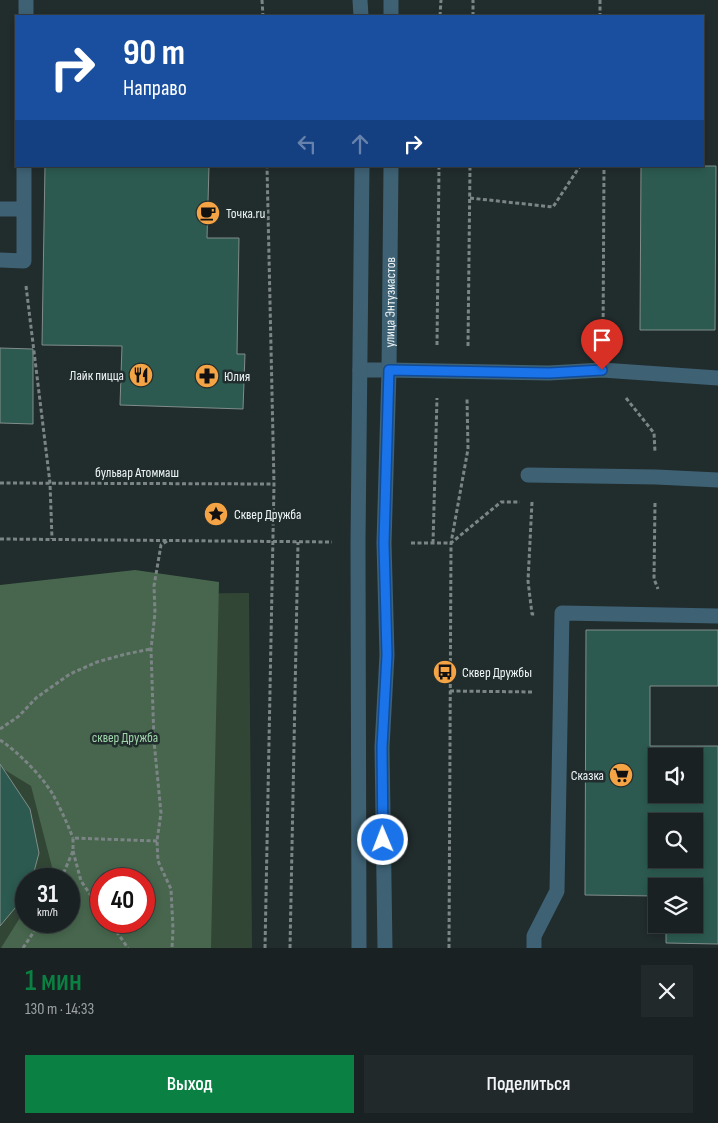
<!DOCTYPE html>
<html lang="ru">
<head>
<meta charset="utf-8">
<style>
	:root { --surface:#192122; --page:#22292a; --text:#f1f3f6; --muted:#9fa3a5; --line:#373e40; --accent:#0b8043 }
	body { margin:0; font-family:"Sofia Sans Condensed",sans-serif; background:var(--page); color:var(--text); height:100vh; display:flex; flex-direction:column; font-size:19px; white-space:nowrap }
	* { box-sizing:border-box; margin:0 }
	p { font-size:16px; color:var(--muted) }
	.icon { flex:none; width:28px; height:28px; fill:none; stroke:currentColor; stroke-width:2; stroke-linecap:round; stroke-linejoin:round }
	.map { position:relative; height:948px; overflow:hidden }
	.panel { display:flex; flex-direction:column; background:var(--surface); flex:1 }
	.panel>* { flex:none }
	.hud { position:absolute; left:15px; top:15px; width:689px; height:152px; border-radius:0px; box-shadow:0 2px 8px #0003,0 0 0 1px var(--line); background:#1a4fa0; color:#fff; overflow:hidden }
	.tools { position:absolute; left:648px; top:748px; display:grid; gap:10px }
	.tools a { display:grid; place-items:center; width:55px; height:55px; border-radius:0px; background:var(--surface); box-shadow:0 2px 8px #0003,0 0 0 1px var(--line); font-size:25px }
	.speed { position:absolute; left:15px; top:868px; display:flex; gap:10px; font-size:25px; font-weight:700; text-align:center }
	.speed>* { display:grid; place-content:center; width:65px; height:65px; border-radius:50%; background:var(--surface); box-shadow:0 2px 8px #0003,0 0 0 1px var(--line); line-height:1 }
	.speed small { font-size:12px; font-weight:400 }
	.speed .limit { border:8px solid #d22; background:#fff; color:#111 }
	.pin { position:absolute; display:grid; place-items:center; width:42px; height:42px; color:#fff; margin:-51px -21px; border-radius:50% 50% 50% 0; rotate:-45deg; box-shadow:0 0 5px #0007 }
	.pin .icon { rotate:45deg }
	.me { position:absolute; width:55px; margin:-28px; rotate:359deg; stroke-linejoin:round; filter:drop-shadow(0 0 4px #0008) }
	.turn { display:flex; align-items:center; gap:18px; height:105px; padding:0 25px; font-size:22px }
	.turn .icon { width:65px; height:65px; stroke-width:2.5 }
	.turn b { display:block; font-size:35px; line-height:42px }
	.lanes { display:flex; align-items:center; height:48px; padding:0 25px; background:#0003; justify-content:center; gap:25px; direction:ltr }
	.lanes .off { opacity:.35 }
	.round { display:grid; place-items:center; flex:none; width:52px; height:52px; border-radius:0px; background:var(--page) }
	.summary { display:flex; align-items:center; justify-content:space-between; height:85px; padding:0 25px }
	h1 { font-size:30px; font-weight:600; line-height:38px; color:var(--accent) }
	.cta { display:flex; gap:10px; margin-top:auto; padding:10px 25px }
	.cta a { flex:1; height:58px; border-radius:0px; background:var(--accent); color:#fff; font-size:20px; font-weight:600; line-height:58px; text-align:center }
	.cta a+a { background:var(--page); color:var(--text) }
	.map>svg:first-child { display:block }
	.green { fill:#324636; fill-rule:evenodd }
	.forest { fill:#47664d; fill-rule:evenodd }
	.building { fill:#2c5a50; stroke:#818d8a; fill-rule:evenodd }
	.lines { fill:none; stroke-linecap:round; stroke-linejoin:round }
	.path { stroke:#7c8586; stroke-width:3; stroke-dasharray:4 2.5; stroke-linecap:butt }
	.service { stroke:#3e6174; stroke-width:15 }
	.tertiary { stroke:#3e6174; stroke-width:15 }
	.route-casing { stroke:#114b97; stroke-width:12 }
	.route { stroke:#1a73e8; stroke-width:9 }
	.labels { text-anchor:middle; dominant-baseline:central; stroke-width:5; stroke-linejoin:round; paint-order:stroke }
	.poi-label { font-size:14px; fill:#edf4f5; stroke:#212c2d; text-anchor:start }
	.street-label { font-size:14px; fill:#edf4f5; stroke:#212c2d }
	.park-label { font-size:14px; fill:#9fd5a9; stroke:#212c2d }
</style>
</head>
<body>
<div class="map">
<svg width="718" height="948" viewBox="0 0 718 948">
	<rect width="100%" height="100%" fill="#212c2d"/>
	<path class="green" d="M249 593 252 948H0V595ZM26 879H69V921H26ZM101 879H144V921H101Z"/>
	<path class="forest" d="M135 570 219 582 211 948H1L26 908V921H69V879H45L52 867 31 786 0 767V585ZM101 879H144V921H101Z"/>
	<path class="building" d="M45 166H209L207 238H239L237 354H245L243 409 120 405 122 346 42 345Z
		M641 166H716L715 330H640Z
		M0 348 33 349V424L0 423Z
		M586 630H718V686H650V746H718V944L666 943V924H694V886H656V896L585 895ZM656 756H694V794H656ZM656 821H694V859H656Z
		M0 764 30 809 39 853 32 879H26V895L0 926Z"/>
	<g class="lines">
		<path class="path" d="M262 0 263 16
			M600 0V16
			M440 16 441 0
			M473 16V0
			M470 198 553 207 580 166
			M26 286 50 483 52 539
			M603 343 604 166
			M437 345 439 166
			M468 346 470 166
			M626 398 654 433 655 452
			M0 483 274 484
			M532 502 528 581 532 614H536
			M655 503 654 579 658 589
			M0 539 332 542
			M167 541 161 545 154 586 155 613 151 649 154 741 161 813 157 841 158 861 171 889 173 929 172 948
			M411 543H451L501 502H520
			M433 543 437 398
			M450 691 534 692
			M0 729 19 716 36 698 70 674 97 662 126 654 151 649
			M0 740C17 751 41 775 52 793 60 807 67 823 73 838
			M73 851 81 881 101 910
			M61 879 73 851V838L157 841
			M109 921 128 948
			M23 948 41 921
			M265 948 274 484 267 166
			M290 948 298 542
			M449 948 451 543 468 449 467 398"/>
		<path class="service" d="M26 16V0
			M0 209H24
			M0 260 24 261V166
			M389 370 549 373 602 370 718 378
			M528 475 656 477 718 480
			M534 948V936L557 891 562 613 718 616"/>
		<g class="tertiary">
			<path d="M360 0 361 16"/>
			<path d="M391 16V0"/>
			<path d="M360 370H389"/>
			<path d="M359 948 358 542 362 166"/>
			<path id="s1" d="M385 948 382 747 387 655 384 543 389 370 391 166"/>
		</g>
	</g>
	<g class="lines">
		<g class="route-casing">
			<path id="route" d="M383 840 382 747 387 655 384 543 389 370 549 373 602 370"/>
		</g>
		<use href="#route" class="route"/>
	</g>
	<defs>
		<g id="cafe-disc" transform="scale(1.25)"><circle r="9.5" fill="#f4a345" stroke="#212c2d"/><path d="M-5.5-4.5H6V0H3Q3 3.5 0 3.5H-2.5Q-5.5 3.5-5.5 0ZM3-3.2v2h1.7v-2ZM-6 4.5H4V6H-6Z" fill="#111"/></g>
		<g id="restaurant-disc" transform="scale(1.25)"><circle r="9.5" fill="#f4a345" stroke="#212c2d"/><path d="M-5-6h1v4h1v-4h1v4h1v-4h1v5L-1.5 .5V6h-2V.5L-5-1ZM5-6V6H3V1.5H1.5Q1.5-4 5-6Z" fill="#111"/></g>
		<g id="pharmacy-disc" transform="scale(1.25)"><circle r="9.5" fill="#f4a345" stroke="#212c2d"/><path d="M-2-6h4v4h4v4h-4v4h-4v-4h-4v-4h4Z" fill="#111"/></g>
		<g id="sight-disc" transform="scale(1.25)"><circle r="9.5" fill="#f4a345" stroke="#212c2d"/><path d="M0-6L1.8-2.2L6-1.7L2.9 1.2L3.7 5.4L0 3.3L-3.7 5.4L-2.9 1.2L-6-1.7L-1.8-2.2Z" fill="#111"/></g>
		<g id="bus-disc" transform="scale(1.25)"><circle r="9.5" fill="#f4a345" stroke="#212c2d"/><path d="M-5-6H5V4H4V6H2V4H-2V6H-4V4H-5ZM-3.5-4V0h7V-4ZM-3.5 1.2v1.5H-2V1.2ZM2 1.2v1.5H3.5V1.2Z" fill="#111"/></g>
		<g id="supermarket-disc" transform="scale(1.25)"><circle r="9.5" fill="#f4a345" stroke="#212c2d"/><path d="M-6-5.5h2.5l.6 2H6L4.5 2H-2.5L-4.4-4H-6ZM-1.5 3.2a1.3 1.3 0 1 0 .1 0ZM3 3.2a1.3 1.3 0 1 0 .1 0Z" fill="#111"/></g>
	</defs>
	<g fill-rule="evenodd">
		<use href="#cafe-disc" x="208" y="213"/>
		<use href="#restaurant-disc" x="141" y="375"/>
		<use href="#pharmacy-disc" x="207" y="376"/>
		<use href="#sight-disc" x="216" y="514"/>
		<use href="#bus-disc" x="445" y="672"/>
		<use href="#supermarket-disc" x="621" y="775"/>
	</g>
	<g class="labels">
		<g class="poi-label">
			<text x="226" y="213">Точка.ru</text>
			<text x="124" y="375" text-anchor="end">Лайк пицца</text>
			<text x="224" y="376">Юлия</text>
			<text x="234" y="514">Сквер Дружба</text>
			<text x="462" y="672">Сквер Дружбы</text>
			<text x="604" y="775" text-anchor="end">Сказка</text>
		</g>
		<g class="street-label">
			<text stroke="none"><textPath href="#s1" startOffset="646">улица Энтузиастов</textPath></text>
			<text x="137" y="472">бульвар Атоммаш</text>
		</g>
		<g class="park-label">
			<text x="125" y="737">сквер Дружба</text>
		</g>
	</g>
</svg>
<div class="tools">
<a><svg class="icon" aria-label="sound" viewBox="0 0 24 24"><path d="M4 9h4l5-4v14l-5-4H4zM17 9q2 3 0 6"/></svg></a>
<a><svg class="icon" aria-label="search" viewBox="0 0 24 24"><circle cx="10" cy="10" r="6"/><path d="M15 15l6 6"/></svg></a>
<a><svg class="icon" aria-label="layers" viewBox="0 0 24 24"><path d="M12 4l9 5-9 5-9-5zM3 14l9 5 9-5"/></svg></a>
</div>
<div class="speed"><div>31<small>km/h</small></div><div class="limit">40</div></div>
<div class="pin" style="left:602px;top:370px;background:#d93025"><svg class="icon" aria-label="arrive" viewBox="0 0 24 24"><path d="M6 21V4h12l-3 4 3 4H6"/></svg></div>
<svg class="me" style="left:383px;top:840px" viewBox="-20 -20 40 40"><circle r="17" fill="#1a73e8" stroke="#fff" stroke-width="3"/><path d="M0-11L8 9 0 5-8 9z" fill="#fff"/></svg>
<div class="hud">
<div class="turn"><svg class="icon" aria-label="right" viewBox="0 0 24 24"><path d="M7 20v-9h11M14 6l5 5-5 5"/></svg><div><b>90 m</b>Направо</div></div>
<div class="lanes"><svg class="icon off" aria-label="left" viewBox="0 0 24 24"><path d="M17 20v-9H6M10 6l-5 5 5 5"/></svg><svg class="icon off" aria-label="ahead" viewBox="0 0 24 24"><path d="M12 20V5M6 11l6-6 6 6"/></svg><svg class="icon" aria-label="right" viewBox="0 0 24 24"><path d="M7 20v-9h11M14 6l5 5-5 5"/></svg></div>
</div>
</div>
<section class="panel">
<div class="summary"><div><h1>1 мин</h1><p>130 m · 14:33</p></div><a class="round"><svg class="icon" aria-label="close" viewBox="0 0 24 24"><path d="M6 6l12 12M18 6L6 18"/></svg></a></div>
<div class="cta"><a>Выход</a><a>Поделиться</a></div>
</section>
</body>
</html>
